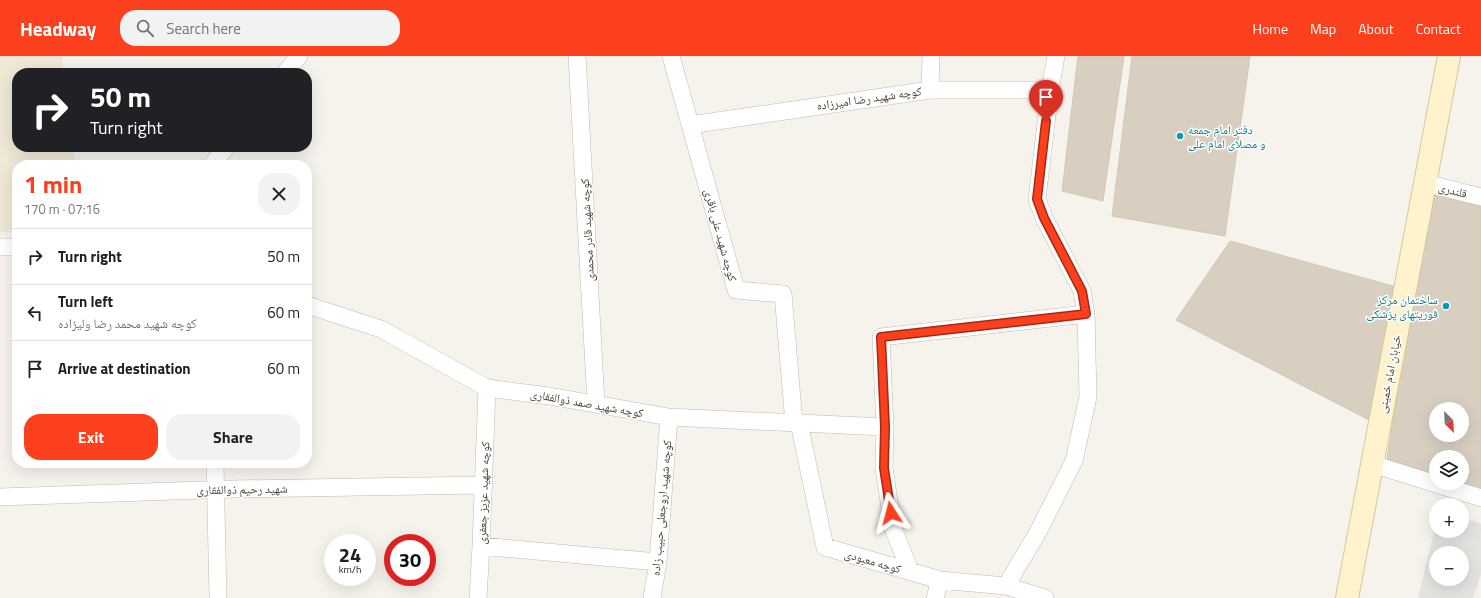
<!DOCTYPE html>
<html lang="en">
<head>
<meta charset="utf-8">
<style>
	:root { --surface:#fff; --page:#f2f2f2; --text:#202124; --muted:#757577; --line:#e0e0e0; --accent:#fc3f1d }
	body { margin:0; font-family:"Titillium Web","Noto Naskh Arabic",sans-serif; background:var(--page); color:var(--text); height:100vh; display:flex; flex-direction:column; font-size:15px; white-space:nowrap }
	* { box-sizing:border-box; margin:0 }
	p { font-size:13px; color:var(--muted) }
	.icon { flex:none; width:22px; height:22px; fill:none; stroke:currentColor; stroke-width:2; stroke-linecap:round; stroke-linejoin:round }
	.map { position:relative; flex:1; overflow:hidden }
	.drawer { position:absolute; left:12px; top:104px; width:300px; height:308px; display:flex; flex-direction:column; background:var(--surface); border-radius:16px; box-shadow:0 4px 16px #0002 }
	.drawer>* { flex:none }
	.guide { position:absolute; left:12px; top:12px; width:300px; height:84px; border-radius:16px; box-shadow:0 4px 16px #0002; background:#202124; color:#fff; overflow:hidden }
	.needle { width:26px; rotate:156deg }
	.fabs { position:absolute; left:1429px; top:346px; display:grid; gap:8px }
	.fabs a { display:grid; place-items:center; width:40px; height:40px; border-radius:50%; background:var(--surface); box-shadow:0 4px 16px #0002; font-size:20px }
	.speed { position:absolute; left:324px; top:478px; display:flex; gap:8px; font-size:20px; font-weight:700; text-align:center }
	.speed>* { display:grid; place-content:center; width:52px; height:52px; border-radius:50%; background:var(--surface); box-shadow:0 4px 16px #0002; line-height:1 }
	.speed small { font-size:10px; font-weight:400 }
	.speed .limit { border:6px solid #d22; background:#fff; color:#111 }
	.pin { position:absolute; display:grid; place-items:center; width:34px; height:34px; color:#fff; margin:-41px -17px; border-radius:50% 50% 50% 0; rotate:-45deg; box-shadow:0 0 4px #0007 }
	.pin .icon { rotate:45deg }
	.me { position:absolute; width:44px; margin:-22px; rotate:351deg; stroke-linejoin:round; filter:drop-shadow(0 0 3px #0008) }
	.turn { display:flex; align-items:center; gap:14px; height:84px; padding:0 12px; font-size:18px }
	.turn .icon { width:52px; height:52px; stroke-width:2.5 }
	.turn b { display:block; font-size:28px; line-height:34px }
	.round { display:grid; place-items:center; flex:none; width:42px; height:42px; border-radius:16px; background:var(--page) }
	.head { display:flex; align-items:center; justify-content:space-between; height:68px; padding:0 12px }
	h1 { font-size:24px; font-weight:700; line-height:30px; color:var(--accent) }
	.cta { display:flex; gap:8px; margin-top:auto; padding:8px 12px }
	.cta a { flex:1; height:46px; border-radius:16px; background:var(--accent); color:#fff; font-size:16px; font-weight:700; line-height:46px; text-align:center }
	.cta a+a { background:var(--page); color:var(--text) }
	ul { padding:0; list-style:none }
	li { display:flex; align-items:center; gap:12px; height:56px; padding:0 12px; border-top:1px solid var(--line) }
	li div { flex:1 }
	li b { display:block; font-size:15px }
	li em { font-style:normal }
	header { display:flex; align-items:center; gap:24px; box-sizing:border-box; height:56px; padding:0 20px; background:var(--accent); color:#fff }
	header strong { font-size:19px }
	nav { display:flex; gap:22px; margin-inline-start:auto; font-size:14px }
	.search { width:280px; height:36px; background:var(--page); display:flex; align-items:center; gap:10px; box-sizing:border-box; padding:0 14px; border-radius:16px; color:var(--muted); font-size:15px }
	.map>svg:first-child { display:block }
	.education { fill:#efe8d6 }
	.parking { fill:#e5e3e0; fill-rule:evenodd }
	.building { fill:#d8cfc1; stroke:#d3c7b4; fill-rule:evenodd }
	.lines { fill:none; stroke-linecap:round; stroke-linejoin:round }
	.street-casing { stroke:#c2bbae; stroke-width:18 }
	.secondary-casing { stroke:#d6c79b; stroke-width:24 }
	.street { stroke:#fff; stroke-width:17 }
	.secondary { stroke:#fff3cd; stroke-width:22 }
	.route-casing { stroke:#a42913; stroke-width:10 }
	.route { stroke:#fc3f1d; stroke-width:7 }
	.culture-dot { fill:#0f9aa8; stroke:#fff; stroke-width:1.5 }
	.labels { text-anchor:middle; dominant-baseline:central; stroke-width:3; stroke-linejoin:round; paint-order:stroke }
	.street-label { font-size:12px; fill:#4b4439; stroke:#fff }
	.culture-label { font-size:12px; fill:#0d838f; stroke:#fff; text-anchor:start }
</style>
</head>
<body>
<header>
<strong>Headway</strong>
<div class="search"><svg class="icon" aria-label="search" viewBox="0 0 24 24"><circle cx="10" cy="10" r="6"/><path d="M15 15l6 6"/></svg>Search here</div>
<nav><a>Home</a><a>Map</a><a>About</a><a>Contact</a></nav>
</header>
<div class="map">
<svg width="1481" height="542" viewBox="0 0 1481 542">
	<rect width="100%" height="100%" fill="#f6f3ec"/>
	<path class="education" d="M0 0H62L64 17H17V91H73L75 109H17V176H0Z"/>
	<path class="parking" d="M1462 462 1481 468V519L1473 542H1418L1436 467V475H1462ZM1436 497H1462V523H1436Z"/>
	<path class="building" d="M1078 0H1124L1103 145 1062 135Z
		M1132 0H1250L1225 180 1112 160Z
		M1429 133 1481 147V434L1460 427H1462V401H1436V419L1387 403ZM1436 353H1462V379H1436Z
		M1230 185 1400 232 1371 365 1176 264Z"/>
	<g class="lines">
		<g class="street-casing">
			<path id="street" d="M577 0 596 348
				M671 0 736 234 783 238 794 367
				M285 17 299 0
				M930 34 931 0
				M690 69 930 34H1050
				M212 109 226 91
				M1425 127 1481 141
				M0 191H17
				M307 249 381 273 487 332 549 340 669 361 885 371
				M799 367 825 491 940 524 1006 530 1045 542
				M215 407 218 542
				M1372 408 1481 442
				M0 441 231 433 484 429
				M481 490 658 506
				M910 515 893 472 884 412 885 371 881 281 1086 258
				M1006 530 1038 476 1074 405 1088 341 1086 258 1082 235 1044 162 1037 143 1050 34 1056 0
				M478 542 481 490 487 332
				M652 542 658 506 669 361
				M935 542 940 524"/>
		</g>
		<g class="secondary-casing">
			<path id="secondary" d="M1347 542 1449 0"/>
		</g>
		<use href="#street" class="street"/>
		<use href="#secondary" class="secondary"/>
	</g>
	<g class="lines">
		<g class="route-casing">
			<path id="route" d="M891 457 884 412 885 371 881 281 1086 258 1082 235 1044 162 1037 143 1046 65"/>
		</g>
		<use href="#route" class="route"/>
	</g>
	<g class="culture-dot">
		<circle cx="1180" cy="80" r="4"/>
		<circle cx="1446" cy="250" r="4"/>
	</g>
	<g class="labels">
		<g class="street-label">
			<text transform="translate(869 42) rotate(-8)">کوچه شهید رضا امیرزاده</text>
			<text transform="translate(1453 134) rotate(15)">قلندری</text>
			<text transform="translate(587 174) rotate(-93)">کوچه شهید قادر محمدی</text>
			<text transform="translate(721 179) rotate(75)">کوچه شهید علی باقری</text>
			<text transform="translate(1389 318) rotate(-79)">خیابان امام خمینی</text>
			<text transform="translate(587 347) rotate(10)">کوچه شهید صمد ذوالفقاری</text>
			<text transform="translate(242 433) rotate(-1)">شهید رحیم ذوالفقاری</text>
			<text transform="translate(483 437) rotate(-88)">کوچه شهید عزیز جعفری</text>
			<text transform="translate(661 452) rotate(-85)">کوچه شهید اروجعلی حبیب زاده</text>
			<text transform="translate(873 505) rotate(16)">کوچه معبودی</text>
		</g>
		<g class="culture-label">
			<text x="1188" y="73">دفتر امام جمعه<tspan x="1188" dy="14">و مصلای امام علی</tspan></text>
			<text x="1438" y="243" text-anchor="end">ساختمان مرکز<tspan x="1438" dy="14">فوریتهای پزشکی</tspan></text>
		</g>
	</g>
</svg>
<div class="fabs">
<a><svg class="needle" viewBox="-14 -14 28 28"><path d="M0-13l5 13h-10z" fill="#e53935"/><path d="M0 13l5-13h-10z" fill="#757577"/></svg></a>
<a><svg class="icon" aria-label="layers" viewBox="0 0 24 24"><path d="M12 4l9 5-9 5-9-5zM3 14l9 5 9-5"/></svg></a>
<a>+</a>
<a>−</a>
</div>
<div class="speed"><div>24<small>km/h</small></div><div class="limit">30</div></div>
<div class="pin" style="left:1046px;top:65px;background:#d93025"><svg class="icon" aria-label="arrive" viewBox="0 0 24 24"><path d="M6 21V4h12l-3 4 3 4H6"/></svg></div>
<svg class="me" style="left:891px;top:457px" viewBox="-20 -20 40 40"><path d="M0-17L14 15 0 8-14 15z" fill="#fc3f1d" stroke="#fff" stroke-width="4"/></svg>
<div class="guide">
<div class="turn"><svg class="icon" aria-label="right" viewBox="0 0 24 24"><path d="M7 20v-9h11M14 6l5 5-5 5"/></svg><div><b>50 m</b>Turn right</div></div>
</div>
<section class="drawer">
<div class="head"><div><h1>1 min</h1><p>170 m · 07:16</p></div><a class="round"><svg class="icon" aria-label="close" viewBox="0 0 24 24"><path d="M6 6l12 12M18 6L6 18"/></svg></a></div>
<ul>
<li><svg class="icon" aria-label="right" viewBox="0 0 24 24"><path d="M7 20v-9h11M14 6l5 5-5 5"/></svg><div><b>Turn right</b></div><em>50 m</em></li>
<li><svg class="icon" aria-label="left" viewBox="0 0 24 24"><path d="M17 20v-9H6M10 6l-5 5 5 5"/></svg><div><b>Turn left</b><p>کوچه شهید محمد رضا ولیزاده</p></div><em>60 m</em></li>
<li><svg class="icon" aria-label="arrive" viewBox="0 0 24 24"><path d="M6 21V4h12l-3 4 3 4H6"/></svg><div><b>Arrive at destination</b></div><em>60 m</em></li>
</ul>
<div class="cta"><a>Exit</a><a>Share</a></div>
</section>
</div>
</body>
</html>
